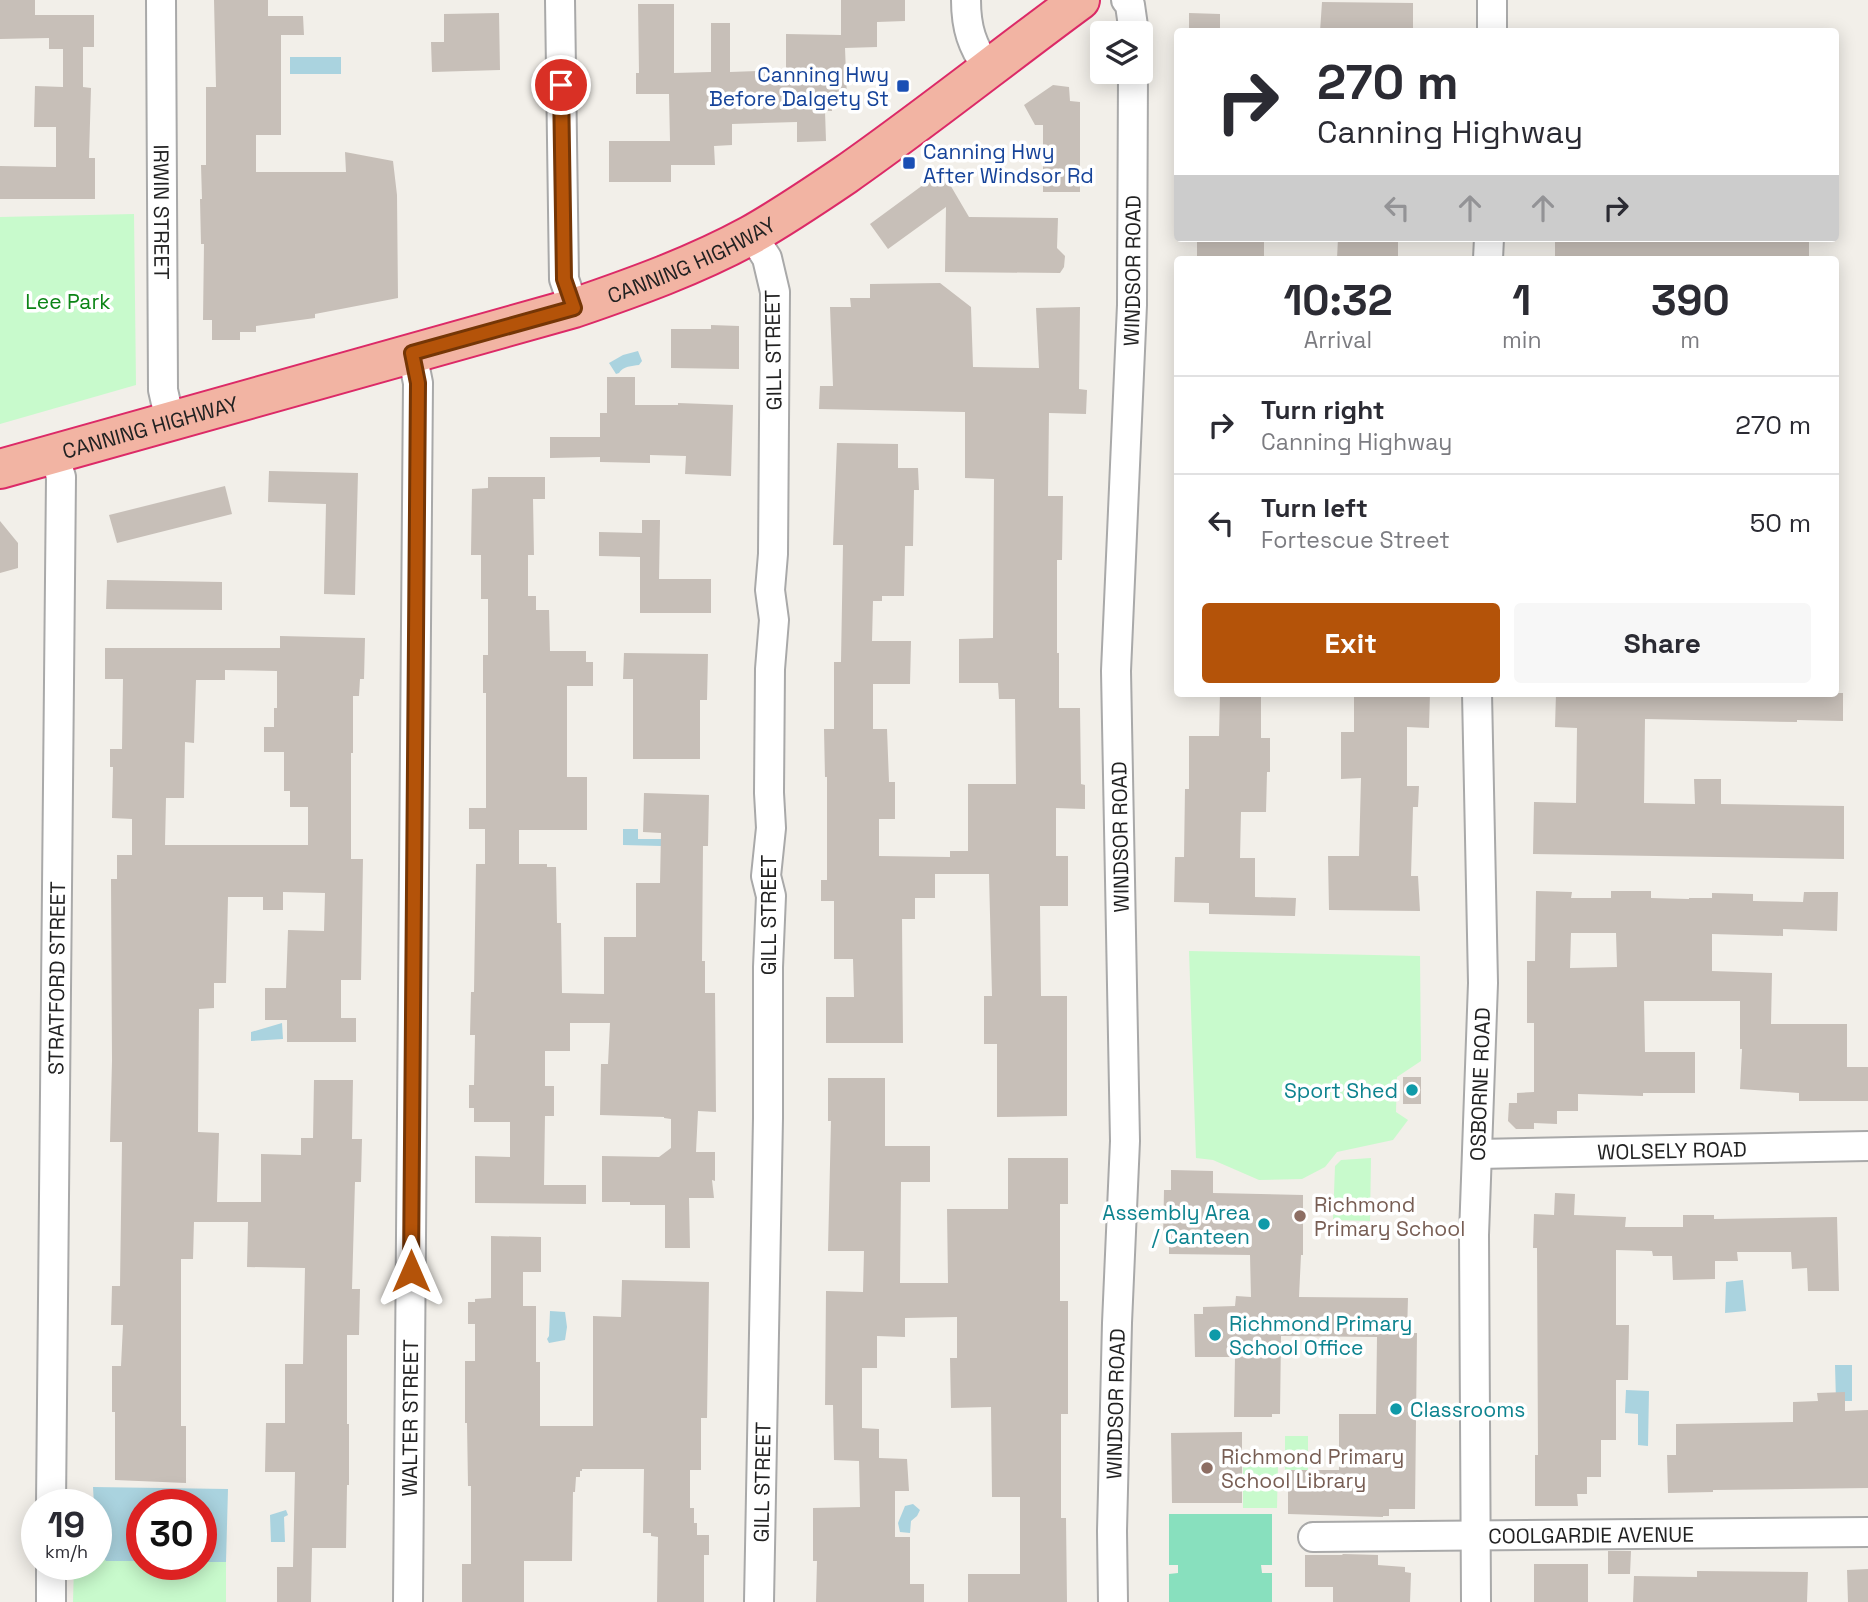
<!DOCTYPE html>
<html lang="en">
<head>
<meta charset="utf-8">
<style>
	:root { --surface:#fff; --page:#f7f7f7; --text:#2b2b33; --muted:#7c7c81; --line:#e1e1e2; --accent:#b45309 }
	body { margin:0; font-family:"Space Grotesk",sans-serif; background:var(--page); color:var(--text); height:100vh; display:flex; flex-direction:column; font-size:26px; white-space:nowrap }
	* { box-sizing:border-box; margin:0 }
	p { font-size:23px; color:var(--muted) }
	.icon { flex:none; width:38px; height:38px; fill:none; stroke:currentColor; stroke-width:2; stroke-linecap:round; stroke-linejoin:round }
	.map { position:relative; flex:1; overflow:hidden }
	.sheet { position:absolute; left:1174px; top:256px; width:665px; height:441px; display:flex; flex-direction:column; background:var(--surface); border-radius:7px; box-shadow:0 4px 18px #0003 }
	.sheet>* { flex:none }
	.guide { position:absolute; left:1174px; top:28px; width:665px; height:214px; border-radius:7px; box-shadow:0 4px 18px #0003; background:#fff; color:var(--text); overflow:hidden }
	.buttons { position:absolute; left:1090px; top:21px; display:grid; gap:14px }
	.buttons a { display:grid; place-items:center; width:63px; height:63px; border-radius:7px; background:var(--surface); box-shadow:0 4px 18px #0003; font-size:35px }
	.speed { position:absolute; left:21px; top:1489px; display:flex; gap:14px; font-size:35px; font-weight:700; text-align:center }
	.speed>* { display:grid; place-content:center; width:91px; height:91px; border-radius:50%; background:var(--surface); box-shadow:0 4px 18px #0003; line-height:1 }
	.speed small { font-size:18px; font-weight:400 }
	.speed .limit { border:10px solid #d22; background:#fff; color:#111 }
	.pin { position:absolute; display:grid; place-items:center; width:60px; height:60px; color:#fff; margin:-30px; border:4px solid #fff; border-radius:50%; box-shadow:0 2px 7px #0007 }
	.me { position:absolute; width:77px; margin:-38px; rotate:0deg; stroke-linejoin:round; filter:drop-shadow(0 0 5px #0008) }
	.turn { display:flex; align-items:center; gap:24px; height:147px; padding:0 28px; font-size:32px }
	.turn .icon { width:91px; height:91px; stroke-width:2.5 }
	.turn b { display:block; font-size:49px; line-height:60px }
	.lanes { display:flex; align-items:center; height:66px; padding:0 28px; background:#0003; justify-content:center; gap:35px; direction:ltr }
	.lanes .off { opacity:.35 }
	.eta { display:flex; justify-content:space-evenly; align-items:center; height:119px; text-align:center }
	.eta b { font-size:42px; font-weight:800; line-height:49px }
	.button { display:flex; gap:14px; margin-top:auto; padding:14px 28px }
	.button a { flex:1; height:80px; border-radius:7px; background:var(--accent); color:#fff; font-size:28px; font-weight:800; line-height:80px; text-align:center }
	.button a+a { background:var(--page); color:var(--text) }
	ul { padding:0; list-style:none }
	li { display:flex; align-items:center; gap:21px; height:98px; padding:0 28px; border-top:2px solid var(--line) }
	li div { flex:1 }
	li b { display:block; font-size:26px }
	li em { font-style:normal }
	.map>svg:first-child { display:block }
	.park { fill:#c8facc }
	.pitch { fill:#88e0be }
	.water { fill:#aad3df }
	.building { fill:#c7bfb8; fill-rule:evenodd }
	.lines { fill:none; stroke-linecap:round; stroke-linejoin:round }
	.minor-casing { stroke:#a9a9a9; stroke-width:32 }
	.trunk-casing { stroke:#dc2a67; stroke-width:42 }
	.minor { stroke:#fff; stroke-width:28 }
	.trunk { stroke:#f2b4a3; stroke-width:38 }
	.route-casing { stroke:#753606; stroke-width:18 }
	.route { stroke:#b45309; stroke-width:12 }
	.transit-dot { fill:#1a4fb4; stroke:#fff; stroke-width:2.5 }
	.culture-dot { fill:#0f9aa8; stroke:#fff; stroke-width:2.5 }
	.education-dot { fill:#8d6e63; stroke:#fff; stroke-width:2.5 }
	.labels { text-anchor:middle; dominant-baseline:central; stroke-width:7; stroke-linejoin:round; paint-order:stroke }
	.transit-label { font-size:21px; fill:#164399; stroke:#fff; text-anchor:end }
	.street-label { font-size:21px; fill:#222; stroke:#fff }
	.park-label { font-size:21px; fill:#0c8416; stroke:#fff }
	.culture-label { font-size:21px; fill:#0d838f; stroke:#fff; text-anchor:end }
	.education-label { font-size:21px; fill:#785e54; stroke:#fff; text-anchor:start }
</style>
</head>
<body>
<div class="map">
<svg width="1868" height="1602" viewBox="0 0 1868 1602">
	<rect width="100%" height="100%" fill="#f2efe9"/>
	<path class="park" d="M134 214 136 385 0 424V217Z
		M1189 951 1420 956 1421 1061 1397 1077 1396 1112 1408 1120 1393 1140 1337 1152 1325 1167 1302 1179 1259 1180 1213 1160 1196 1158Z
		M1371 1158 1370 1221 1333 1220 1335 1166 1341 1160Z
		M1285 1436H1308V1470H1285Z
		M1243 1464H1278L1277 1508H1243Z
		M96 1548 107 1561H142V1564H201V1562H226V1602H73L74 1565 96 1564Z"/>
	<path class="pitch" d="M1169 1514H1272V1565H1261L1262 1573H1272V1602H1169V1574L1178 1573V1565H1169Z"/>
	<path class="water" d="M290 57H341V74H290Z
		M638 351 642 361 639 365C632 366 623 366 619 373L616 374 609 363 623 355Z
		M623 829H638V839H661V846L623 845Z
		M282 1023 283 1039 251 1041V1032Z
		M1743 1280 1746 1311 1725 1313 1726 1282Z
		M550 1311 565 1312 567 1327 565 1340 549 1343 547 1339 549 1336Z
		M1835 1365H1852V1401H1836Z
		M1626 1390 1649 1391 1648 1446 1638 1445V1414L1625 1413Z
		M93 1487 228 1489 226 1562H201V1505H142V1561H106L97 1548 96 1505H94Z
		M913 1504 920 1510 917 1516 911 1521 910 1533 900 1532 898 1523 905 1506Z
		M286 1510 288 1515 284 1517 285 1542H271L270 1515Z"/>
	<path class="building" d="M0 0H35V15H94V47H83V87L91 88 89 158H95V199H0V166L56 167V127H34L35 86 63 87V49H49V38L0 39Z
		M214 0H268V16H303L304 35H281V135H256V172H346L345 152 393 161 397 195 398 298 315 314V318L256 326V332H240V340H212V320H203L204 244H201L200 199H202L201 165H206V87H216Z
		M841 0H905V21L877 22V47L845 48 847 99 832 100V111H825L826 141 797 142V122L732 124V145L714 146 715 165H671V182H609V141H670L669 94H636V73H639L638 4H674V73L711 72V23H730V72L786 70V34L841 35Z
		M1322 2 1413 3V32H1320Z
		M499 13 500 70 432 72 431 42H444V14Z
		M1189 13 1220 14V32H1189Z
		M1053 85 1069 87 1070 101 1080 102V192H1043V125H1035L1024 105Z
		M942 171 969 217 1058 218 1057 248 1065 256 1064 267 1060 273 945 272 946 207 888 249 870 224Z
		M1197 238 1264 239V259H1197Z
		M1338 238H1398V259H1337Z
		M1555 238H1809V259H1555Z
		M940 283 971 307 973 367 1039 368 1036 308 1080 307 1079 389 1087 390 1086 414 1049 413 1048 496H1063L1062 560H1057V653H1059V708H1080L1081 784 1085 785V809L1056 808V856H1068V906H1040L1041 996H1067V1116L997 1117V1044H984V996H992L989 874H935V898H915V919H902L903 1043H826V997H854L853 959H834V901H821V880H827V777H825L824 729H834V662H841L843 545H833L837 443 898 444V468H918L919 490H914L913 546H905L904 596H882V601H873L872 641H911L910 684H873V729H887L889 782H895V819H879V856L950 857V851H968V784H1016L1015 699H999L998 683H959V639L993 638 994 479 965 478V412L819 409 820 386H833L830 307H851L850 298H870V284Z
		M711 325 739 326V369L671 368V329H711Z
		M607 377H635V405H678V403L733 405 731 476 685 474 686 456 650 455V463L600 462V457L550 458V437H600V413H607Z
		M269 471 358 473 355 595 324 594 326 504 268 502Z
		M488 477H545V499H533L534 555H528V596H536V610H549L550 651H586V662H593V686H567V777H587V830H519V864H547V867H556L557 923H561L562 993 604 994V937H636V883H660L661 833 643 832 644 793 709 795 708 846H703L702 961H705V993H715L716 1112 698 1111 696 1152H715V1181L712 1180 714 1198H689L690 1248H665V1205H630V1202H602V1156L659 1157 671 1148V1119L664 1118V1117L600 1115 601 1064H608L610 1023H570V1051H545V1086H554V1116H545L544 1185H586V1204L475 1203V1156L510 1157V1122H474V1108H469V1085H474L475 1035H470L471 992H474L476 864H485V829H469V808H486V693H483V655H488V599H481V555H471L472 489 488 488Z
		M225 486 232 514 117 543 109 515Z
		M642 520H660L659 579H711V613H640V557L599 556V532L642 533Z
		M0 521 18 543V568L0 573Z
		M107 580 222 582V610L106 609Z
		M280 636 365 638 364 679H360L359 696H353V753H351V859H363L361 980H341V1018H356V1042H287V1020H265V988H286L288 930 324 931 325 893 283 892V910H263V897H228L226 983H214V1008L199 1009 198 1132 219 1133 217 1202H261V1154L301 1155V1138H313L314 1080H353L352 1139H362L361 1182H355L352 1289H360L359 1335H347V1424H349V1485H347L346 1548H312L311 1602H277V1567H293L295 1472H265L266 1423H285V1364H303L305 1268 247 1267 248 1222H194L193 1259H181V1426H186V1483L115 1480V1412H112V1366H121L123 1325H111L112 1286H120L122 1142H110L112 1061 111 879H117V855H132V819L112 818 113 767H110V749H122L123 679H105V648H280ZM225 670 277 671V708H274V727H264V752H284V791H290V807H308V845H165L166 798H184L185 742 194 743 196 680H225Z
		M624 653 708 654 707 700H700V759H633V679H623Z
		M1220 693H1261V738H1270V772H1267L1266 812H1241L1240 858H1255V897L1296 898 1295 916 1209 914V903L1174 902 1175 857H1184L1185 789H1189V736H1219Z
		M1354 693H1430L1429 728 1407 727V786H1419L1418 807H1413L1411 876H1418L1420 911 1329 910 1328 856H1359L1361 778 1341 779V732H1354Z
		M1556 693H1843V721L1797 720V722L1645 719 1644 803 1695 804 1694 779H1721V804L1844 806V859L1533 854 1534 802 1576 803 1577 728 1555 727Z
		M1536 891 1572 892 1571 898H1611V891H1651V898L1689 899V898H1712V893L1753 894V901L1803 902 1804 892H1838L1837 931 1783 929V936L1712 934V971L1772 973 1771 1024H1847V1067H1868V1101H1799V1093L1740 1089 1742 1049H1740V1001H1644L1645 1052H1695V1093H1643V1096L1578 1094V1111H1557V1124L1534 1123V1129H1516L1508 1121 1509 1103H1517V1093L1534 1092V1023H1527V961H1535ZM1571 933H1616L1617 967 1570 968Z
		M1403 1077H1421V1104H1403Z
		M828 1078H885V1146H930V1182H901L900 1283H948L947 1209H1008V1158H1068V1204H1060V1301H1068V1414H1061V1518H1066L1067 1602H968V1574H1020V1497H992L991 1407 951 1408 950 1358H957V1317L905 1318V1337L877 1336V1368H862V1428L879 1429V1458L907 1459 909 1491H895V1537H910V1584H924V1602H816L817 1561H813V1508L860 1507 859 1461 834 1460 833 1405H825L826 1291 863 1292 864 1251H828L831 1121H828Z
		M1171 1170 1213 1171V1193L1303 1195V1255H1301L1299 1297 1408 1298 1407 1333H1417L1415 1509H1389V1516H1383V1517L1288 1514V1470H1339V1414H1376L1377 1337 1281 1336 1280 1414H1272V1417H1234L1235 1357H1195L1194 1314H1203V1307L1235 1306 1236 1296 1251 1297 1250 1255 1169 1254V1241H1163L1164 1190H1171Z
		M1555 1193 1575 1194 1574 1215 1626 1217 1625 1227H1683V1215H1714V1219L1837 1217 1839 1291H1808L1807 1268 1792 1269 1791 1252H1737L1738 1261H1715V1279L1673 1280 1672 1256H1653L1652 1251 1616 1250V1325H1629L1628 1380H1616V1440H1601V1477H1587V1494H1577L1578 1506H1535V1455H1538L1537 1248H1533L1534 1214 1554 1215Z
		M491 1236 541 1237V1272H523V1306H536V1362H540V1426H593V1316L621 1317 622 1280 709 1282 707 1418H701V1470H690V1508H694V1523H697V1535H709V1555H704V1602H657L658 1537 651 1536V1533H643L644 1469H582V1471H580V1477H576L575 1492H573L572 1561H524V1602H462V1564H471V1486H468L467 1423H465V1361H475V1324H468V1302H475V1299L491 1298Z
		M1845 1392V1411L1868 1410V1488L1713 1490V1492L1668 1493 1667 1455H1676V1424L1793 1422V1402L1818 1401 1817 1393Z
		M1242 1432V1503H1172L1171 1433Z
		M1608 1551H1631L1630 1574H1608Z
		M1343 1554 1378 1555V1565L1405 1567V1572L1411 1573 1410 1602H1333V1587H1305V1555H1342Z
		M1534 1564H1588V1602H1534Z
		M1868 1569V1602H1848L1847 1570Z
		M1697 1571 1808 1572 1807 1602H1633L1634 1576 1697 1577Z"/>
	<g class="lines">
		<g class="minor-casing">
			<g id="minor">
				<path id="s1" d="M161 0 163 390 170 421"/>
				<path d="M560 0 564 279 574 308"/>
				<path d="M966 0C966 28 972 46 988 69"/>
				<path d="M1126 0 1130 5 1134 33"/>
				<path d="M1492 32V0"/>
				<path d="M752 235 767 258 775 292 773 554 770 590 774 620 770 669 769 793 771 828 766 876 771 896 768 967V1118L759 1602"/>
				<path d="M1488 259 1489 238"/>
				<path id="s2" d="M1478 1154 1868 1146"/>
				<path id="s3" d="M51 1505 61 477 54 454"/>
				<path id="s4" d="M1313 1537 1868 1532"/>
				<path d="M51 1602V1564"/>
				<path id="s5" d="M408 1602 418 383 412 353"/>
				<path id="s6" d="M1113 1602 1112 1531 1117 1323 1125 1141 1116 671 1132 305 1133 72"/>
				<path id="s7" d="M1476 1602 1474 1235 1483 983 1477 693"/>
			</g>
		</g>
		<g class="trunk-casing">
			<g id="trunk">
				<path id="s8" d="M0 469 574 308C635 287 694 266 751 235 783 217 814 196 845 175 925 119 1001 58 1080 0"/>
			</g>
		</g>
		<use href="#minor" class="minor"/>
		<use href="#trunk" class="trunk"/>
	</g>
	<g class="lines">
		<g class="route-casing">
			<path id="route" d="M411 1271 418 383 412 353 574 308 564 279 561 85"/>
		</g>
		<use href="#route" class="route"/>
	</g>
	<g class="transit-dot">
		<rect x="896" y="79" width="14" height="14" rx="3.5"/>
		<rect x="902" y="156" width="14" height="14" rx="3.5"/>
	</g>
	<g class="culture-dot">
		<circle cx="1412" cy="1090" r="7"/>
		<circle cx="1264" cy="1224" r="7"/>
		<circle cx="1215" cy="1335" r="7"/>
		<circle cx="1396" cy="1409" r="7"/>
	</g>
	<g class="education-dot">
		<circle cx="1300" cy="1216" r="7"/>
		<circle cx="1207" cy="1468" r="7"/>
	</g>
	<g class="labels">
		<g class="transit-label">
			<text x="889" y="74">Canning Hwy<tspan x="889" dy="24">Before Dalgety St</tspan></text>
			<text x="923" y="151" text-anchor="start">Canning Hwy<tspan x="923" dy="24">After Windsor Rd</tspan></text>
		</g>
		<g class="street-label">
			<text stroke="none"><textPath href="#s1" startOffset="212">IRWIN STREET</textPath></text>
			<text stroke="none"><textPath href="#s8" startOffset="723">CANNING HIGHWAY</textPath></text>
			<text stroke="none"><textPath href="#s6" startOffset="1332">WINDSOR ROAD</textPath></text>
			<text transform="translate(773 350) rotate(-91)">GILL STREET</text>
			<text stroke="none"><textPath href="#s8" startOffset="156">CANNING HIGHWAY</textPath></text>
			<text transform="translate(1120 837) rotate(-91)">WINDSOR ROAD</text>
			<text transform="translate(768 915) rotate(-90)">GILL STREET</text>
			<text stroke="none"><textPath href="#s3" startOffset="527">STRATFORD STREET</textPath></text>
			<text stroke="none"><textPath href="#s7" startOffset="518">OSBORNE ROAD</textPath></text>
			<text stroke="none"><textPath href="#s2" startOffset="194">WOLSELY ROAD</textPath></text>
			<text stroke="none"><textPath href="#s6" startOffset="198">WINDSOR ROAD</textPath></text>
			<text stroke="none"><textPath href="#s5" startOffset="184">WALTER STREET</textPath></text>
			<text transform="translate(762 1482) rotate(-89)">GILL STREET</text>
			<text stroke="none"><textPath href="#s4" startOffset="278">COOLGARDIE AVENUE</textPath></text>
		</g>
		<g class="park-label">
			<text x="68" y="301">Lee Park</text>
		</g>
		<g class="culture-label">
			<text x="1398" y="1090">Sport Shed</text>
			<text x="1250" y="1212">Assembly Area<tspan x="1250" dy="24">/ Canteen</tspan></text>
			<text x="1229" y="1323" text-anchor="start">Richmond Primary<tspan x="1229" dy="24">School Office</tspan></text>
			<text x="1410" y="1409" text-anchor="start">Classrooms</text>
		</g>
		<g class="education-label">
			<text x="1314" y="1204">Richmond<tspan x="1314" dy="24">Primary School</tspan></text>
			<text x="1221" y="1456">Richmond Primary<tspan x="1221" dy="24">School Library</tspan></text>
		</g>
	</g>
</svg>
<div class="buttons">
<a><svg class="icon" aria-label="layers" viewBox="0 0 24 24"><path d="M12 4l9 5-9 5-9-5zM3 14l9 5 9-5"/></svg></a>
</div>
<div class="speed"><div>19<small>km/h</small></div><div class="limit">30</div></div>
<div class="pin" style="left:561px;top:85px;background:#d93025"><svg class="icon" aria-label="arrive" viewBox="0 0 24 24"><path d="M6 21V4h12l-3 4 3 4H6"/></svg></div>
<svg class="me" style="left:411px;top:1271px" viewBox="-20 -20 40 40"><path d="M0-17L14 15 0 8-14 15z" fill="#b45309" stroke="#fff" stroke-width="4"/></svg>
<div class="guide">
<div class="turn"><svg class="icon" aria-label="right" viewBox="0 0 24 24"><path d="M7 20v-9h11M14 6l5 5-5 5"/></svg><div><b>270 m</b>Canning Highway</div></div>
<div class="lanes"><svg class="icon off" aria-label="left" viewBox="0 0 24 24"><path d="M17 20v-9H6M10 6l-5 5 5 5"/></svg><svg class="icon off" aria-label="ahead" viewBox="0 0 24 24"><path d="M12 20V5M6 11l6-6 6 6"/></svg><svg class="icon off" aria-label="ahead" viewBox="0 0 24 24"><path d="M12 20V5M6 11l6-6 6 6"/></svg><svg class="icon" aria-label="right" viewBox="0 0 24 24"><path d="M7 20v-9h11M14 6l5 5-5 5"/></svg></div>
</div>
<section class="sheet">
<div class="eta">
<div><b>10:32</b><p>Arrival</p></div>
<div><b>1</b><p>min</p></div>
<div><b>390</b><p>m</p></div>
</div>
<ul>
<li><svg class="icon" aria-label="right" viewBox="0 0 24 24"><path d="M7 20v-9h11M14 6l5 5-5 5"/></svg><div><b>Turn right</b><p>Canning Highway</p></div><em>270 m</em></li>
<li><svg class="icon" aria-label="left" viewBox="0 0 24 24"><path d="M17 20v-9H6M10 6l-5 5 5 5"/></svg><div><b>Turn left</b><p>Fortescue Street</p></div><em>50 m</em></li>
</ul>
<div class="button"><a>Exit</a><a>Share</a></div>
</section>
</div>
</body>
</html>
